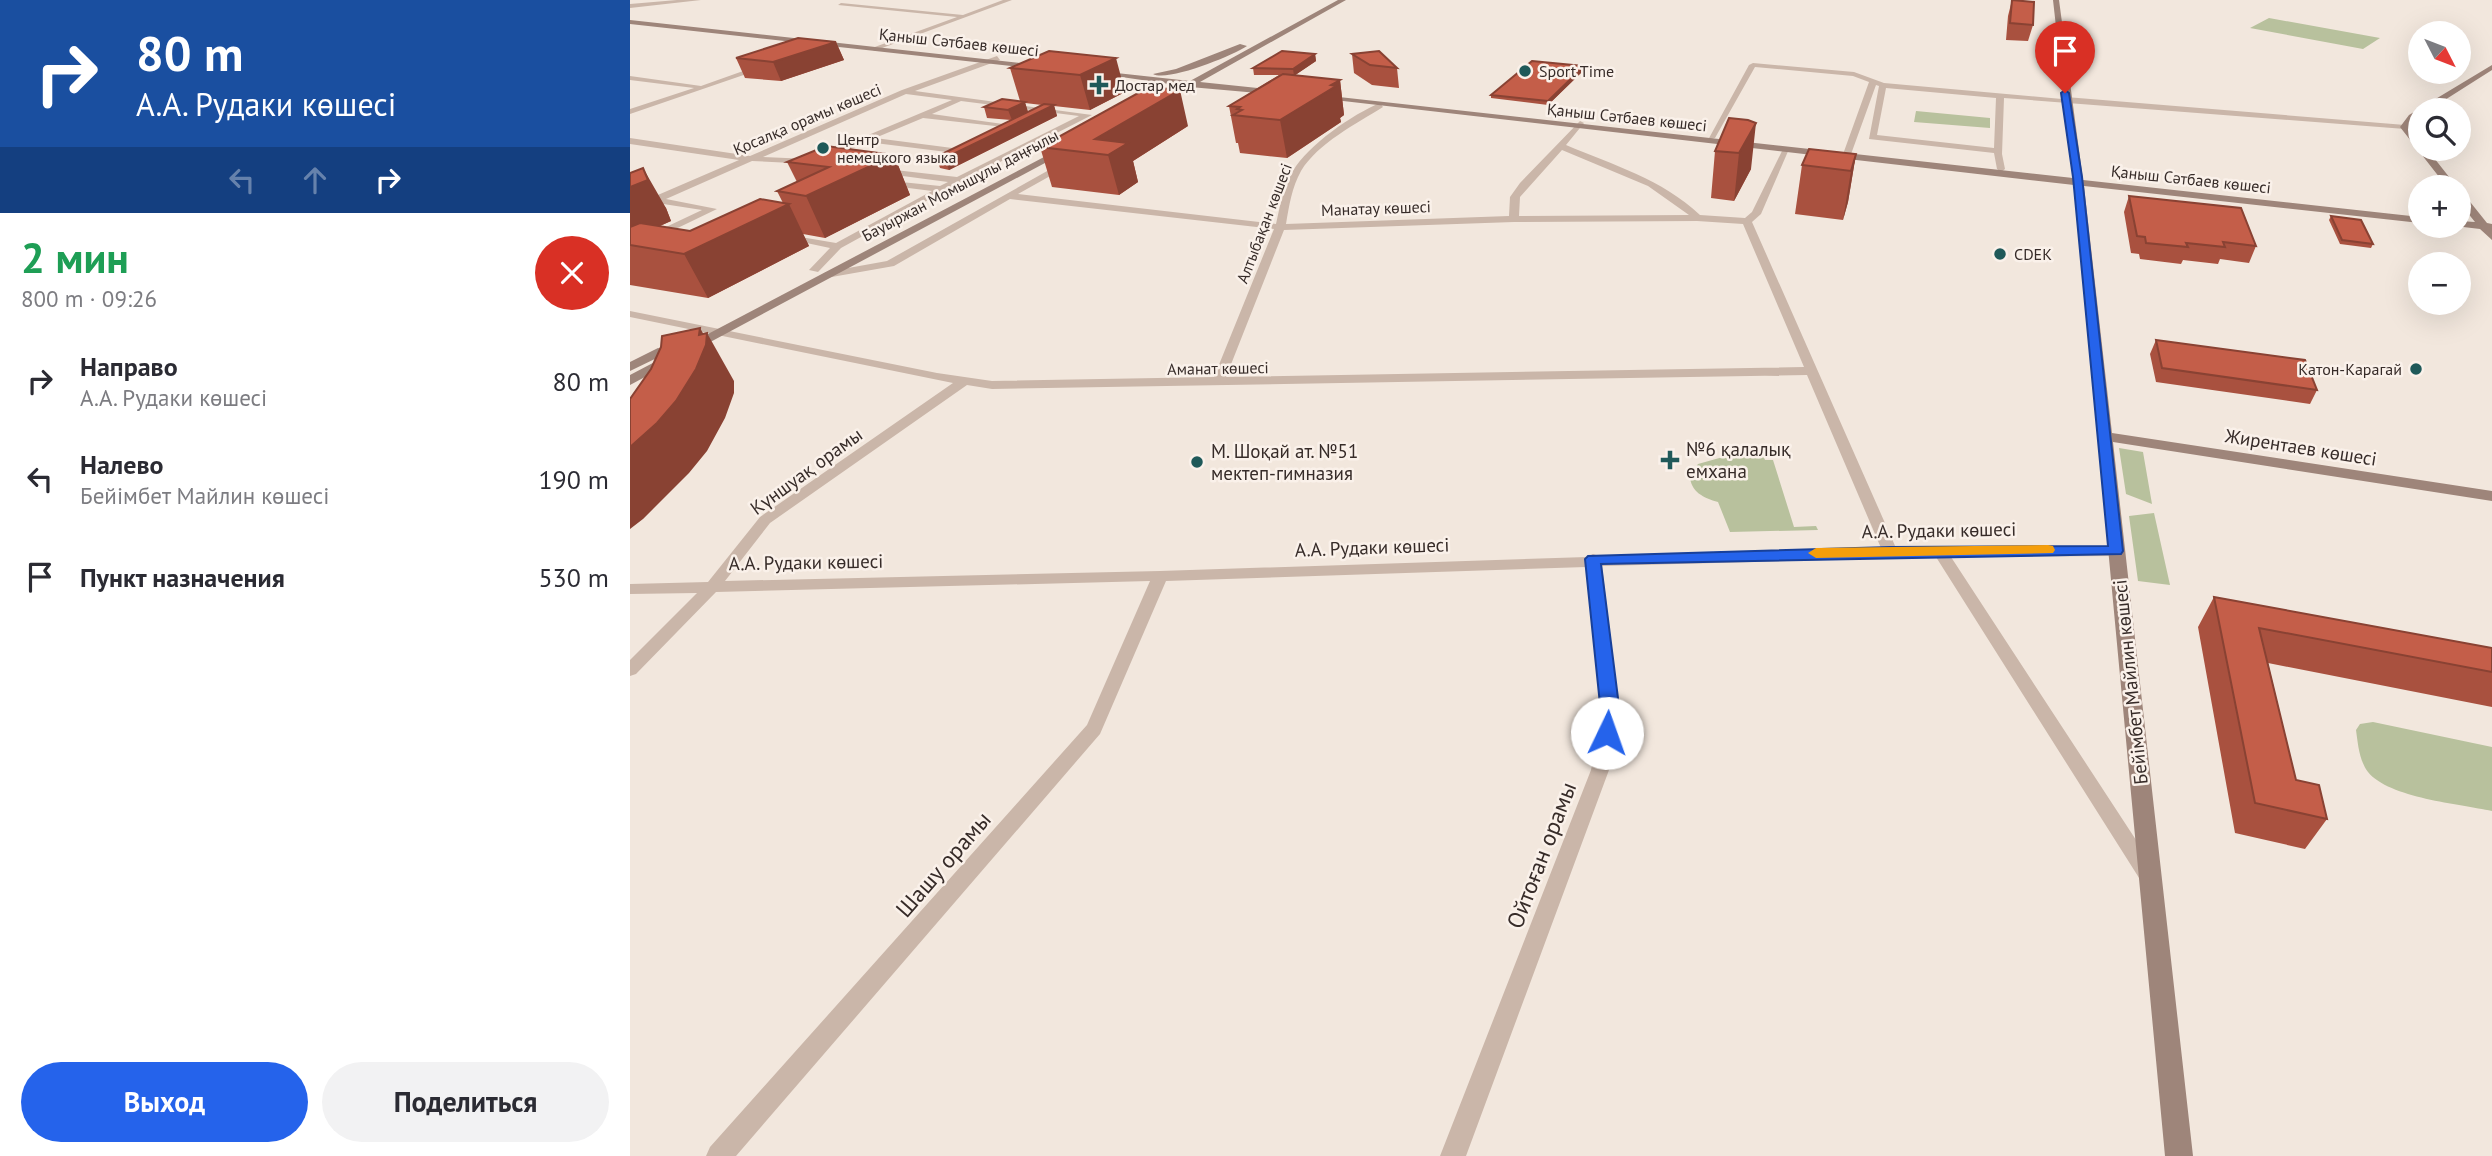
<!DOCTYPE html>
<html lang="ru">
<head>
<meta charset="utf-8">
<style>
	:root { --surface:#fff; --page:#f2f2f3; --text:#2b2b33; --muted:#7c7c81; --accent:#2563eb }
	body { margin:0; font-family:"PT Sans",sans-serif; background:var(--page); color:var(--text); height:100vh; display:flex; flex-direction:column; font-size:26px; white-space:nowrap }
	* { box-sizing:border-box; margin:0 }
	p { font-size:23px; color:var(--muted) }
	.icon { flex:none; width:38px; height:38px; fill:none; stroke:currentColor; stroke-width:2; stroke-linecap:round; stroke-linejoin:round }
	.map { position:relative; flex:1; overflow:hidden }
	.side { display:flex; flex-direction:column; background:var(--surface); width:630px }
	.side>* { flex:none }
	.top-card { background:#1a4fa0; color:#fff; overflow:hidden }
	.needle { width:46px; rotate:132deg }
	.controls { position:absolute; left:1778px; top:21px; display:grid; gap:14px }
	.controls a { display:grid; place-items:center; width:63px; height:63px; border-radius:50%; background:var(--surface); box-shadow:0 7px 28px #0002; font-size:35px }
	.pin { position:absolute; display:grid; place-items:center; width:60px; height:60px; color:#fff; margin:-72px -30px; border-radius:50% 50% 50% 0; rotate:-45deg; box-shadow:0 0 7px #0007 }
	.pin .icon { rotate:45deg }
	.me { position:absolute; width:77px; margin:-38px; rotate:3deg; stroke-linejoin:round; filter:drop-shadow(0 0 5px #0008) }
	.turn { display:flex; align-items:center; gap:24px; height:147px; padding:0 21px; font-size:32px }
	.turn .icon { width:91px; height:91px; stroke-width:2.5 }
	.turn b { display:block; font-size:49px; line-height:60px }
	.lanes { display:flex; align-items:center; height:66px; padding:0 21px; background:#0003; justify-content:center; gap:35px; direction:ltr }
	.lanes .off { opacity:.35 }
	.round { display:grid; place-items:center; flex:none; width:74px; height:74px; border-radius:37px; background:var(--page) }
	.head { display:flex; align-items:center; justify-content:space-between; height:119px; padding:0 21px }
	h1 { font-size:42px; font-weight:800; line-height:52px; color:#1e9e55 }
	.cta { display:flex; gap:14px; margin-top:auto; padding:14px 21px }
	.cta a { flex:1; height:80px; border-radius:42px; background:var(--accent); color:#fff; font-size:28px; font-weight:800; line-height:80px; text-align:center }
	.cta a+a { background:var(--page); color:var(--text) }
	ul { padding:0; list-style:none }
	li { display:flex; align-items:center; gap:21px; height:98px; padding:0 21px }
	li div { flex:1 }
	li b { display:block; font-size:26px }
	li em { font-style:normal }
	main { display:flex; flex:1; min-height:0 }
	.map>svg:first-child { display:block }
	.green { fill:#b8c19d }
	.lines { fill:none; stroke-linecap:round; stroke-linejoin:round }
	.street { fill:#cab6a9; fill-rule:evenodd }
	.secondary { fill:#9e857a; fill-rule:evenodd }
	.wall { fill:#a9513f; fill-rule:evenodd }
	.shaded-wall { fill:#894233 }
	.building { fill:#c45e49; stroke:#894233; stroke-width:2 }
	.route { fill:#2563eb; stroke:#184099; stroke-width:2 }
	.slow { fill:#f59e0b }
	.poi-dot { fill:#1f5959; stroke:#faf1ea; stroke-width:2.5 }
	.labels { text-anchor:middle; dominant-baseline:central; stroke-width:5; stroke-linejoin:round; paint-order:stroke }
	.far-street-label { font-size:16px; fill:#372c29; stroke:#faf1ea }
	.far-poi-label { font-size:16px; fill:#372c29; stroke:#faf1ea; text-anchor:start }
	.street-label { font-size:19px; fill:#372c29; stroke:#faf1ea }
	.poi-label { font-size:19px; fill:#372c29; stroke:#faf1ea; text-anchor:start }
	.near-street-label { font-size:23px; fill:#372c29; stroke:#faf1ea }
</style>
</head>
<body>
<main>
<section class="side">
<div class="top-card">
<div class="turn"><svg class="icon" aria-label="right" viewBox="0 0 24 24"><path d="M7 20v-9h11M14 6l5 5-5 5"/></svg><div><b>80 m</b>А.А. Рудаки көшесі</div></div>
<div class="lanes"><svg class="icon off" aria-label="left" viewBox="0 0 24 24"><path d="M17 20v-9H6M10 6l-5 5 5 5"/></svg><svg class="icon off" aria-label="ahead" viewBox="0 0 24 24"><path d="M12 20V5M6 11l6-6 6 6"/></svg><svg class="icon" aria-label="right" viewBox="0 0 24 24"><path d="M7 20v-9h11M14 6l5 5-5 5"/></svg></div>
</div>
<div class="head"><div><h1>2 мин</h1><p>800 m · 09:26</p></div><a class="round" style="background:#d93025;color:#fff"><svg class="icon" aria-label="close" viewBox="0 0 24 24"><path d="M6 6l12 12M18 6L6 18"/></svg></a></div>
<ul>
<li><svg class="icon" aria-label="right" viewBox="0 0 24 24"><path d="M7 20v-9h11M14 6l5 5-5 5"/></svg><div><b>Направо</b><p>А.А. Рудаки көшесі</p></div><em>80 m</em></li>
<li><svg class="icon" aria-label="left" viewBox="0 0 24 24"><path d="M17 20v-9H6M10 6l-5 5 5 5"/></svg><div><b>Налево</b><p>Бейімбет Майлин көшесі</p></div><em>190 m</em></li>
<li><svg class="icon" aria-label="arrive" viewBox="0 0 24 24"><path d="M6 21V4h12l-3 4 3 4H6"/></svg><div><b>Пункт назначения</b></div><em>530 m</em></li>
</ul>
<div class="cta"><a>Выход</a><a>Поделиться</a></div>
</section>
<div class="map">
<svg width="1862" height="1156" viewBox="0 0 1862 1156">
	<rect width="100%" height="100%" fill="#f2e7dd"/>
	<path class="green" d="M1639 18 1750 38 1733 49 1620 28Z
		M1286 111 1360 118V128L1284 122Z
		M1107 446H1130L1135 460H1143L1164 527 1186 526 1188 530 1100 532 1088 502C1074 498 1060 492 1060 475L1068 464 1093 457Z
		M1489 448 1513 452 1522 504 1496 494Z
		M1524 513 1540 585 1508 581 1499 516Z
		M1743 722 1862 747V811C1830 804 1759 798 1738 772 1729 760 1728 744 1726 730L1730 724Z"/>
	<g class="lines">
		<path class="street" d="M47 0H71L0 8V4Z
			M373 0H382L244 51 242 48 327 17 208 5 211 3 333 15Z
			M367 56 370 60 285 91 462 115 331 182 211 248 188 272 179 270 200 248 153 238V234L206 243 302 191 255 185 252 184V180L310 186 318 182 250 173 246 170 247 168 327 177 449 116 331 101 302 114 387 126 383 128 293 118 245 138 330 149 333 150V154L237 142 199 158H193V154L322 100 276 94 133 157 179 159 183 162 182 164 122 161 36 199 87 209 0 251V244L72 210 27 203 0 214V207L109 160 0 144V138L120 156 272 90Z
			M1123 63 1224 72 1254 83 1432 99 1436 97 1775 125 1779 127 1775 129 1374 98 1372 154 1375 169 1371 172 1367 169 1364 153 1239 139 1249 86 1246 85 1220 157 1216 160 1212 157 1239 82 1223 76 1125 67 1085 138 1078 140 1119 65ZM1256 88 1366 98 1364 148 1247 135Z
			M130 65 137 67 0 114V109L64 88 0 80V76L71 86Z
			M750 103 753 107C726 124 688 143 671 171 662 187 659 206 656 224L879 216 880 197 890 183 950 121 954 123 936 145C983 165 1032 179 1070 215L1115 218 1122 212 1152 151 1159 149 1131 214 1122 222 1266 548 1486 546 1494 551 1486 556 1321 557 1525 869 1528 875 1525 881 1518 884 1511 881 1306 557 972 566 990 714 979 770 836 1156H810L961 770 972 714 956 567 536 581 470 734 106 1156H76L80 1147 457 725 520 581 86 592 6 674 0 676V660L67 593 0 594V584L78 582 130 517 323 383 0 317V311L307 373 362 381 584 377 644 229 380 199 264 266 196 278 191 275 196 272 257 261 435 161 438 162V166L388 194 646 224C650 206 653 187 663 171 678 145 723 114 750 103ZM932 150 1018 186 1059 215 889 216 890 197ZM1067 221 1113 224 1174 367 596 377 654 230 884 222ZM1177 375 1251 548 969 556 963 554 957 557 530 571 95 581 140 523 337 385 362 389Z"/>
		<path class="secondary" d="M708 0H716L570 82 646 90 649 95 560 87 464 73 468 71 560 81Z
			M1423 0H1429L1453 180 1790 217V223L1454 186 1482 433 1862 491V501L1483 442 1563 1156H1535L1444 185 687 98 691 95 1443 178Z
			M0 20 409 65 413 67 409 69 0 24Z
			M610 44 617 46C602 56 538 82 523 74L546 69Z
			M1862 65V70L1799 110H1790V116L1780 127 1790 141V149H1797L1827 187H1817L1770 127 1779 115Z
			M433 147 441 149 0 385V375Z
			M1829 192 1833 193 1857 223 1862 224V240L1850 229 1825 226H1829V221L1845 222 1829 202Z
			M28 348 33 349V355L0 371V362Z"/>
	</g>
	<path class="wall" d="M1382 0 1403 25 1398 41 1376 40 1378 16Z
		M206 42 214 60 151 81 115 78 106 58Z
		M419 51 495 92 460 110 424 106 427 116 319 170 310 168 306 157 381 120 357 118 354 107 390 101 380 68ZM395 103 412 105 398 112Z
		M685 54 686 61 665 75 710 80 714 115 710 118 711 122 657 158 610 153 608 143H606L599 106 649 75H624L623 68Z
		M722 54 767 68 769 88 742 85 724 73Z
		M954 70 918 105 861 98V95Z
		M1099 118 1121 169 1104 201 1081 198 1085 151Z
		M558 126 503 161 508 182 489 195 422 187 410 147Z
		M1226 154 1218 202 1213 220 1165 214 1172 165Z
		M264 155 280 195 195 238 173 234 179 246 78 298 0 285V173L36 208 41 221 30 226 60 231 153 203 147 191 167 182 157 162Z
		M1499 196 1626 246 1619 263 1590 259 1588 264 1553 260 1551 264 1510 259 1509 254 1501 253 1494 212Z
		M1701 216 1743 244 1741 248 1710 244 1699 220Z
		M1526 340 1687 390 1680 404 1526 382 1520 354Z
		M1584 597 1862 648V707L1638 663 1666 780 1697 819 1675 849 1605 833 1568 627Z"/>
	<path class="shaded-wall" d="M206 42 214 60 151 81 143 62Z
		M685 54 686 61 664 76 663 69Z
		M486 58 495 92 460 110 450 75Z
		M954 66V70L918 105V101Z
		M710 80 714 115 710 118 711 122 657 158 650 120Z
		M550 90 558 126 503 161 508 182 489 195 478 155 465 139Z
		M395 102 398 112 382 120 378 110Z
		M424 105 427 116 319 170 315 158Z
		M1126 123 1121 169 1104 201 1109 153Z
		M1226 154 1218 202 1213 220 1221 171Z
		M264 155 280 195 195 238 176 196Z
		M13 168 36 208 41 221 0 239V245V187Z
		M159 204 179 246 78 298 54 254Z
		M70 328 77 340V333L104 381V393L95 418 77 451 59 473 13 519 0 529V447L69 335Z"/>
	<path class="building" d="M1382 0 1404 2 1403 25 1380 23Z
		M168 38 206 42 143 62 106 58Z
		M419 51 486 58 450 75 380 68Z
		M652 51 685 54 663 69 623 68Z
		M749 51 767 68 740 65 722 54Z
		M902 61 954 66 918 101 861 95Z
		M653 74 710 80 701 85 706 86 650 120 603 115 612 110 607 109 610 107 599 106Z
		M519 87 550 90 465 139 498 143 478 155 410 147Z
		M372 99 395 102 378 110 354 107Z
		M414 104 424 105 315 158 306 157Z
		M1099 118 1118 120 1126 123 1109 153 1085 151Z
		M196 146 264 155 176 196 147 191 199 167 157 162Z
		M1179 149 1226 154 1221 171 1172 165Z
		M13 168 18 180 0 187V173Z
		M1499 196 1611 208 1626 246 1593 242 1595 247 1556 243 1558 247 1516 243 1515 237 1507 236Z
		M130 199 159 204 54 254 0 245V227L10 223 60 231Z
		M1701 216 1731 220 1743 244 1712 240Z
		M70 328 69 335 77 333 76 345 66 369 46 401 27 423 0 447V399L21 369 31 347 32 336Z
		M1526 340 1675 360 1687 390 1532 368Z
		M1584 597 1862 648V672L1629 628 1666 780 1689 785 1697 819 1625 803Z"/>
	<path class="route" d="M1435 90 1439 93 1452 177 1493 551 1491 554 971 564 990 714 983 738H970L968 733 971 714 955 559 958 556 1260 547 1478 546 1443 177 1431 93Z"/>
	<path class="slow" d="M1418 545 1423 546 1425 550 1423 553 1186 558 1178 553 1186 548Z"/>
	<g class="poi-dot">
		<circle cx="895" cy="71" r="7"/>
		<path d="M465.5 74.5h7v7h7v7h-7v7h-7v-7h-7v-7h7z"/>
		<circle cx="193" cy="148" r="7"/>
		<circle cx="1370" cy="254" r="7"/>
		<circle cx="1786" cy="369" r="7"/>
		<path d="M1036.5 449.5h7v7h7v7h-7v7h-7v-7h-7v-7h7z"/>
		<circle cx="567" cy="462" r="7"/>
	</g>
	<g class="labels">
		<g class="far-street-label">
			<text transform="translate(329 42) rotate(6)">Қаныш Сәтбаев көшесі</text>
			<text transform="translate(997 117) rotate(6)">Қаныш Сәтбаев көшесі</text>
			<text transform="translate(177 119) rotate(-23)">Қосалқа орамы көшесі</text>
			<text transform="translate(1561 179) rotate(6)">Қаныш Сәтбаев көшесі</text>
			<text transform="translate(330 185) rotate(-28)">Бауыржан Момышұлы даңғылы</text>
			<text transform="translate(746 208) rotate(-2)">Манатау көшесі</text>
			<text transform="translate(634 223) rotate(-69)">Алтыбақан көшесі</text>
			<text transform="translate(588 368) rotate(-1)">Аманат көшесі</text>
		</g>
		<g class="far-poi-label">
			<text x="909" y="71">Sport Time</text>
			<text x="485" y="85">Достар мед</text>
			<text x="207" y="139">Центр<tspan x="207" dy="18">немецкого языка</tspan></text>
			<text x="1384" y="254">CDEK</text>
			<text x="1772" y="369" text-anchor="end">Катон-Карагай</text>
		</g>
		<g class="street-label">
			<text transform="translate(1671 447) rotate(9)">Жирентаев көшесі</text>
			<text transform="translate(176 471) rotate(-36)">Күншуақ орамы</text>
			<text transform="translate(1309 530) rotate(-1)">А.А. Рудаки көшесі</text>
			<text transform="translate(742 547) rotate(-2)">А.А. Рудаки көшесі</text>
			<text transform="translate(176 562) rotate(-1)">А.А. Рудаки көшесі</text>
			<text transform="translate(1500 682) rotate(-96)">Бейімбет Майлин көшесі</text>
		</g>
		<g class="poi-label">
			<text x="1056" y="449">№6 қалалық<tspan x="1056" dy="22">емхана</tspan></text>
			<text x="581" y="451">М. Шоқай ат. №51<tspan x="581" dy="22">мектеп-гимназия</tspan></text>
		</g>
		<g class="near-street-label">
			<text transform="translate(911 855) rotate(-69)">Ойтоған орамы</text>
			<text transform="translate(313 864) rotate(-49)">Шашу орамы</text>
		</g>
	</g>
</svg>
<div class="controls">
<a><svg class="needle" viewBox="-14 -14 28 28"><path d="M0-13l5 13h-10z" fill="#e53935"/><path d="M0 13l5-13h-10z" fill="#7c7c81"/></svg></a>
<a><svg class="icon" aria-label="search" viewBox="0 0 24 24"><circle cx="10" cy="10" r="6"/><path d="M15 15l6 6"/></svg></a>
<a>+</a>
<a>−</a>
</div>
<div class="pin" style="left:1435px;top:93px;background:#d93025"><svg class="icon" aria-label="arrive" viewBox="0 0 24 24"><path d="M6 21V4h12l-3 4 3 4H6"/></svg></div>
<svg class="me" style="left:977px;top:733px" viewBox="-20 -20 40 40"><circle r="19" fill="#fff"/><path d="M0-13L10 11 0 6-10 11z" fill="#2563eb"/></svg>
</div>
</main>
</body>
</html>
